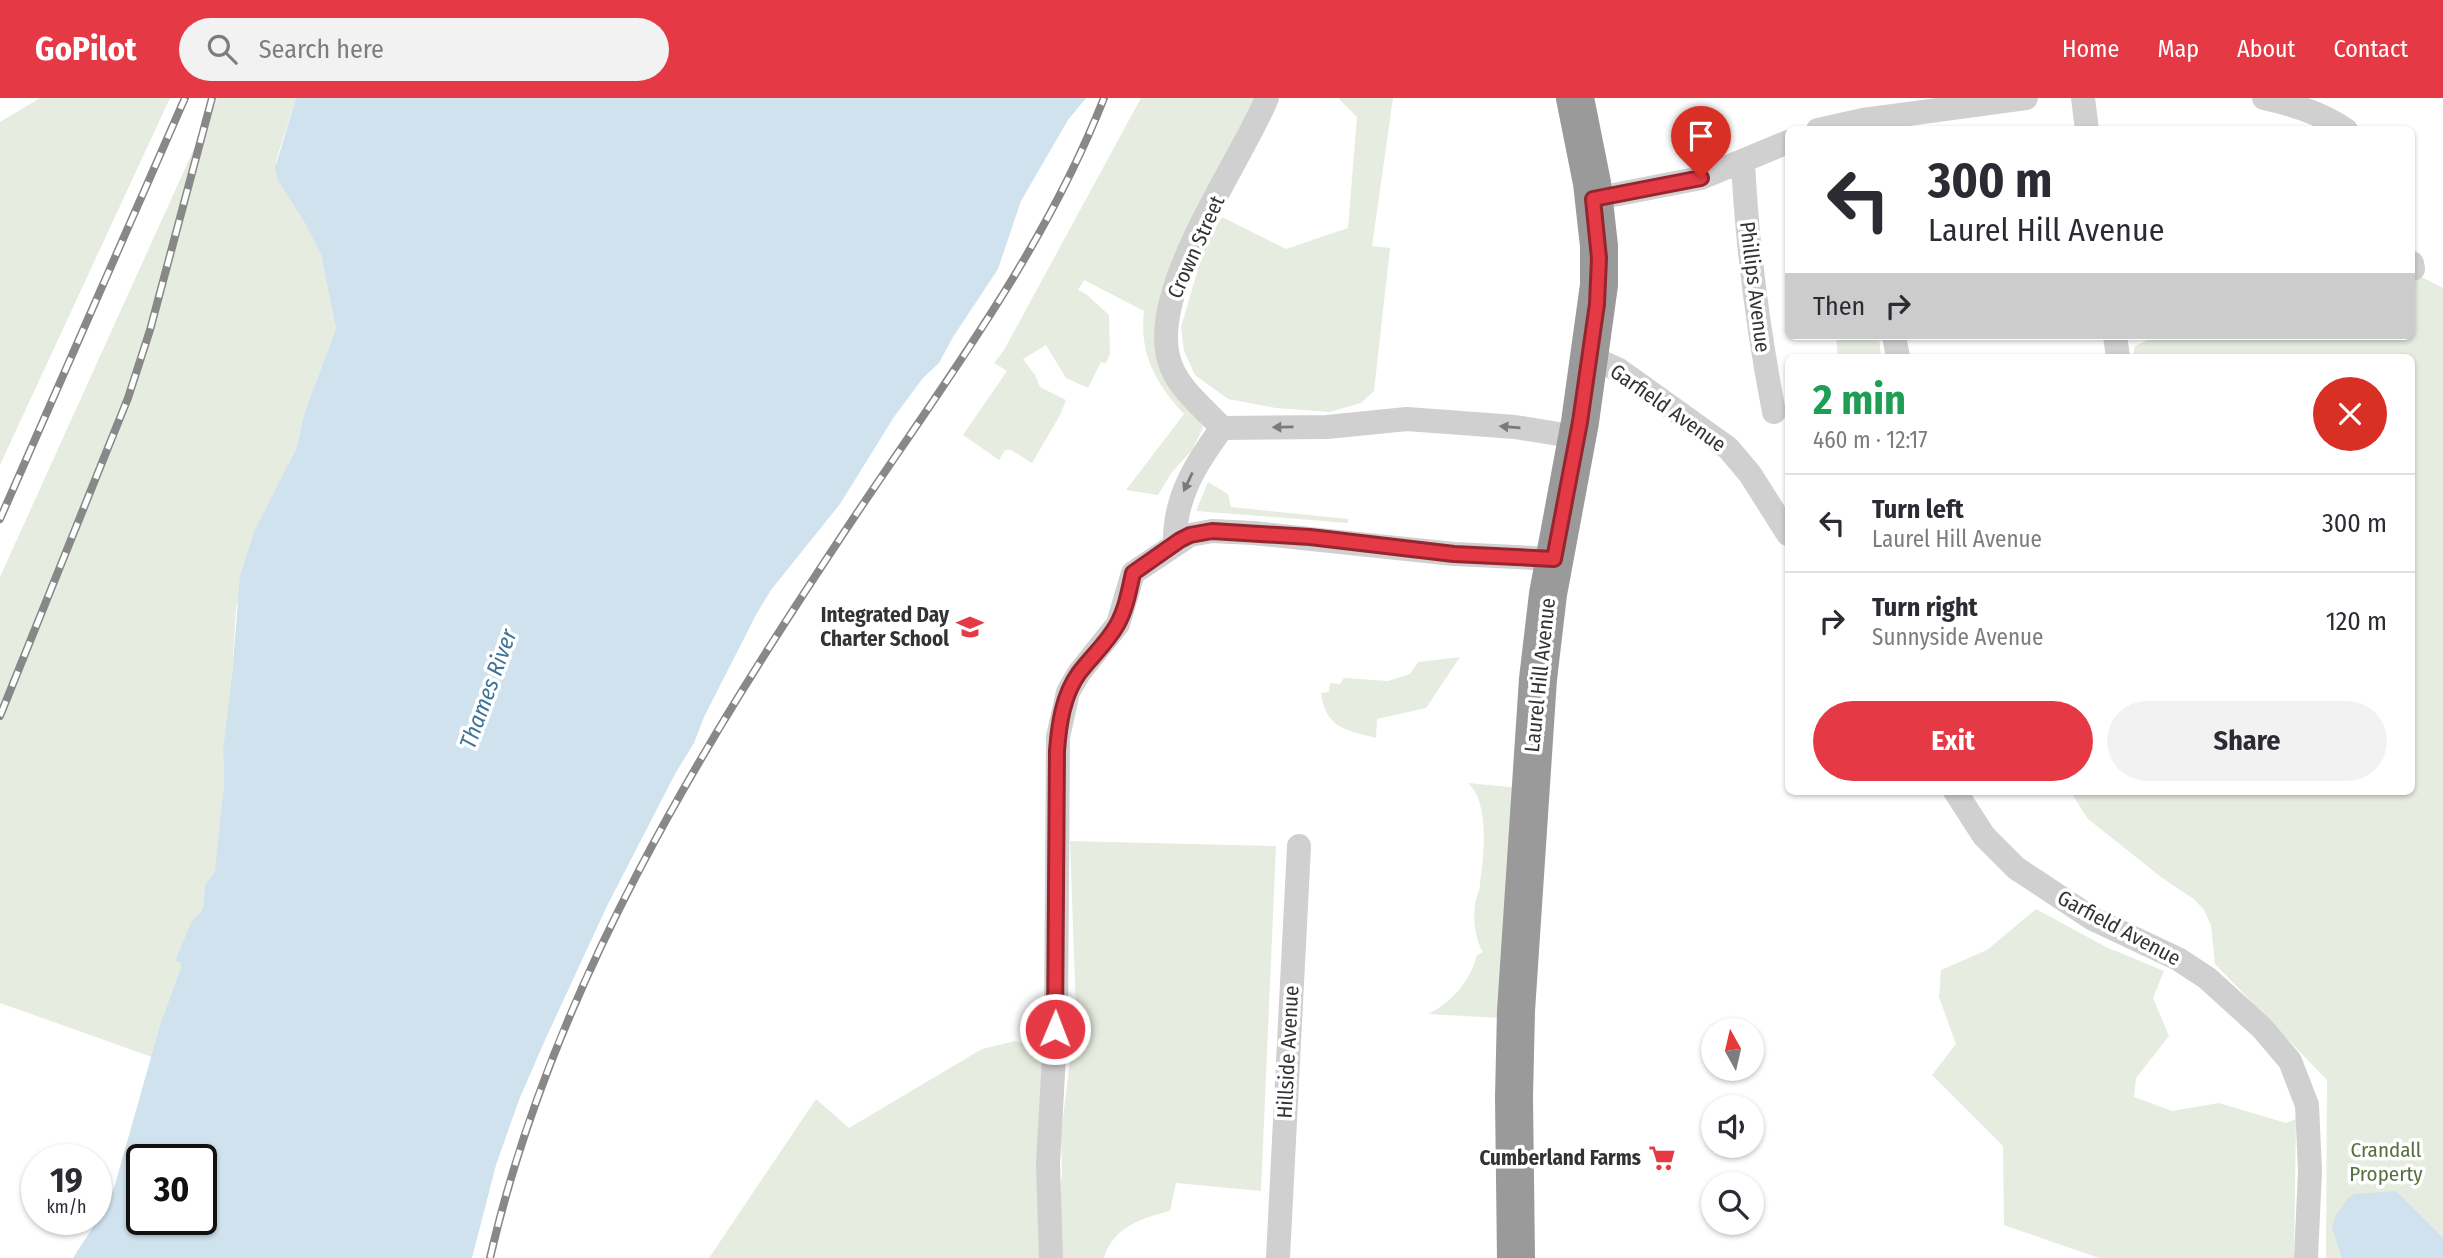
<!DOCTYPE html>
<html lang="en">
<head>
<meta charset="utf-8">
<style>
  :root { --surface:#fff; --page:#f2f2f3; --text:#2b2b33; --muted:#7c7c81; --line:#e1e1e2; --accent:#e63946 }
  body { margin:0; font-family:"Fira Sans Condensed",sans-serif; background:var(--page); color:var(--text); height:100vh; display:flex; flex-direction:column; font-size:26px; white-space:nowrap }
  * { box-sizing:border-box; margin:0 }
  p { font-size:23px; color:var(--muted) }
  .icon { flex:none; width:38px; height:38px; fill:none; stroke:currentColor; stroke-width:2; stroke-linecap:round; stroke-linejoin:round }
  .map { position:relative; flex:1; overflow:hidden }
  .side { position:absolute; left:1785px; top:256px; width:630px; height:441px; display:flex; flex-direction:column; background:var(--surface); border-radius:10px; box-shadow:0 2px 5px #0004 }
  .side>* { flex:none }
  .guide { position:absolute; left:1785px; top:28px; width:630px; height:214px; border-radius:10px; box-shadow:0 2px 5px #0004; background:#fff; color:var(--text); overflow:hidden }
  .needle { width:46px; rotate:352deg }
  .tools { position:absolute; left:1701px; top:920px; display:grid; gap:14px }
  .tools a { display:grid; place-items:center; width:63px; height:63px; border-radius:50%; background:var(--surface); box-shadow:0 2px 5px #0004; font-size:35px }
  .speed { position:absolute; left:21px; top:1046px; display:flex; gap:14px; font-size:35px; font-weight:700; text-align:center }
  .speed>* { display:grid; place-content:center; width:91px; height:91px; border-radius:50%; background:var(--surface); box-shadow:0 2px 5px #0004; line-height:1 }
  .speed small { font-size:18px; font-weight:400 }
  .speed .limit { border:4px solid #111; border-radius:10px; background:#fff; color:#111 }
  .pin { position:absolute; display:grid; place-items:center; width:60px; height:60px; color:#fff; margin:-72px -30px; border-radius:50% 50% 50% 0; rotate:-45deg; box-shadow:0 0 7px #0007 }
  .pin .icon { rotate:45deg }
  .me { position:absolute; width:77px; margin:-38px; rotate:1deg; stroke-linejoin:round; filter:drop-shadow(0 0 5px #0008) }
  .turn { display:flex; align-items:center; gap:24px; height:147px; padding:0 28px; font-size:32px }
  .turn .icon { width:91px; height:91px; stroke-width:2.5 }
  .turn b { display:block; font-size:49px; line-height:60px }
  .then { display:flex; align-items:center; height:66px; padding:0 28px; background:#0003; gap:14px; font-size:26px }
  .round { display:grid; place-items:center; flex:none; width:74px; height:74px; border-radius:37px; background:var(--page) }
  .head { display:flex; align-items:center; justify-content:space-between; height:119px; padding:0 28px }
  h1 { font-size:42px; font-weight:700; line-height:52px; color:#1e9e55 }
  .cta { display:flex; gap:14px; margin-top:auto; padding:14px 28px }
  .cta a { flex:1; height:80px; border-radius:42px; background:var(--accent); color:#fff; font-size:28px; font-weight:700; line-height:80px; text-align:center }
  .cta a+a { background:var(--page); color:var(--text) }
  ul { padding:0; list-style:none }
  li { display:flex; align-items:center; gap:21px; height:98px; padding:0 28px; border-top:2px solid var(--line) }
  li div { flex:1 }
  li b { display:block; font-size:26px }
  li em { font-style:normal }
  header { display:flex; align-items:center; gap:42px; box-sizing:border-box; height:98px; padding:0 35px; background:var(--accent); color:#fff }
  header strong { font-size:33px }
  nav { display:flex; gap:38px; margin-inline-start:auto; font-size:24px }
  .search { width:490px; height:63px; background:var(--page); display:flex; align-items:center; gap:18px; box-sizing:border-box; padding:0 24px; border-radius:38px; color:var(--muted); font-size:26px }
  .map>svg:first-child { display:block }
</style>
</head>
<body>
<header>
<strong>GoPilot</strong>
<div class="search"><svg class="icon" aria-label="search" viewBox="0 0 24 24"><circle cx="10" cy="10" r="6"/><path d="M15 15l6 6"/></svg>Search here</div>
<nav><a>Home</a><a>Map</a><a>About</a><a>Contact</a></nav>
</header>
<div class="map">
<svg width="2443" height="1160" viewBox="0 0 2443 1160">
  <rect width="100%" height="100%" fill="#fff"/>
  <!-- green -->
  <path fill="#e6ecdf" d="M 40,0 L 170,0 L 0,367 L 0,24 Z
    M 217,0 L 296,0 L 276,63 L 321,157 L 336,231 L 305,313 L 296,351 L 279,386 L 236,510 L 232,577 L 223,650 L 224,685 L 219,745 L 215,773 L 205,787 L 203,811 L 191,824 L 176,860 L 176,863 L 181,865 L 181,869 L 161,924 L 152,959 L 0,905 L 0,479 Z
    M 1141,0 L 1259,0 L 1162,207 L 1203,330 L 1192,352 L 1172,374 L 1158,397 L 1126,392 L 1184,316 C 1156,286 1139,256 1144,213 L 1084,182 L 1078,192 L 1086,196 L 1109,217 L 1110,256 L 1106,265 L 1101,264 L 1088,290 L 1066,280 L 1046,247 L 1023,261 L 1035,277 L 1040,289 L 1066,302 L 1060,317 L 1032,365 L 1011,352 L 1005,352 L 999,362 L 963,337 L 1007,273 L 994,265 L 1004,252 Z
    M 1340,0 L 1393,0 L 1372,148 L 1390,150 L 1374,293 L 1361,305 L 1330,314 L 1276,310 L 1228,301 L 1195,277 L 1184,253 L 1181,229 L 1205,147 L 1222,119 L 1286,151 L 1348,130 L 1357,19 L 1339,1 Z
    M 2412,174 L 2443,190 L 2443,1160 L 2326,1160 L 2327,982 L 2215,866 L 2211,827 L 2204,812 L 2195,802 L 2161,779 L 2088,721 L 2070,693 L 2412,693 L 2412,259 L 2133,259 L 2135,248 L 2148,242 L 2175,238 L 2412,238 Z
    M 1836,238 L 1879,238 L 1881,259 L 1838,259 Z
    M 1208,384 L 1228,396 L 1231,409 L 1348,421 L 1348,425 L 1196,413 Z
    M 1460,559 L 1426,610 L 1377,621 L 1376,640 C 1346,632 1326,631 1321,595 L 1329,594 L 1330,585 L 1340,586 L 1344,580 L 1388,583 L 1410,576 L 1418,564 Z
    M 1468,685 L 1519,690 L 1500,920 L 1428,916 C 1452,904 1470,884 1477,857 L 1483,854 C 1475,841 1473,822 1475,807 C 1476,799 1480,793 1480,785 C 1484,758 1490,705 1468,685 Z
    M 1070,743 L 1276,748 L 1261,1093 L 1176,1085 L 1170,1113 C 1142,1120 1113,1129 1104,1160 L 1060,1160 L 1056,1130 L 1062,1075 L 1061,1036 L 1076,914 Z
    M 2036,811 L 2106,849 L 2164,873 L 2153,900 L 2169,938 L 2136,980 L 2134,999 L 2172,1013 L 2219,1005 L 2286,1025 L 2296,1021 L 2294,1160 L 2099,1160 L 2004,1127 L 2003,1048 L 1932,977 L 1956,946 L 1939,899 L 1941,872 L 1987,852 Z
    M 1015,943 L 1046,952 L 1040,1160 L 709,1160 L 816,1001 L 849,1030 L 982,951 Z"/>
  <!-- water -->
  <path fill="#cfe2ee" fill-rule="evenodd" d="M 296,0 L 1086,0 L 1068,22 L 1021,103 L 998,171 L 953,239 L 939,265 L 923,280 L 894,319 L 840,406 L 771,492 L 757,515 L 704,619 L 694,645 L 675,676 L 607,808 L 545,942 L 519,1002 L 496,1067 L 472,1160 L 73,1160 L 106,1109 L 114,1090 L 161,924 L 181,869 L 181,865 L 176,863 L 176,860 L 191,824 L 203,811 L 205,787 L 215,773 L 224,685 L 223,650 L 232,577 L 240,478 L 254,434 L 296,351 L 305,313 L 336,231 L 321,157 L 305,125 L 278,82 L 275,70 ZM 142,1062 L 201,1062 L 201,1122 L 142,1122 Z
    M 2396,1093 L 2443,1140 L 2443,1160 L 2342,1160 L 2332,1130 L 2336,1117 L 2348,1100 L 2354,1096 Z"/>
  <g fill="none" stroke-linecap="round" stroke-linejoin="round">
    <!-- street -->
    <path stroke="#d0d0d0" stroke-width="24" d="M 1267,0 C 1240,66 1143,198 1171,268 C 1180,292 1205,311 1222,330 L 1327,329 L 1407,321 L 1515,329 L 1577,339
      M 2083,0 L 2087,32
      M 2264,0 C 2292,6 2323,16 2346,32
      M 1818,32 L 1863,22 L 2026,0
      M 1743,63 C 1747,148 1758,231 1774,314
      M 1593,101 L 1701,80 L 1788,44
      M 2412,165 L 2413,171
      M 1894,238 L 1898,259
      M 2115,238 L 2118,259
      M 1589,262 L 1606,266 L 1619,272 L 1728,350 L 1750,376 L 1788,436
      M 1175,445 C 1174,400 1196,365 1222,330
      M 1955,693 L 1984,738 L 2016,770 L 2093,821 L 2178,861 L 2207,880 L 2262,930 L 2290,963 L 2307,1007 L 2310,1073 L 2306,1160
      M 1051,1160 L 1048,1066 L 1056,921 L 1058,639 L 1068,594 L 1079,575 L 1118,526 L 1133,475 L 1190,437 L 1212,433 L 1253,435 L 1454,456 L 1554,461
      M 1278,1160 L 1299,748"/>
    <!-- highway -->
    <path stroke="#9a9a9a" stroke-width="38" d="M 1516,1160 L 1514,999 L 1516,913 L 1538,581 L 1548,496 L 1580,324 L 1599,187 L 1599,148 L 1592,85 L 1575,0"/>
    <!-- rail casing -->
    <g stroke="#888" stroke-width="8">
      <path id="rail" d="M 0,421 L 185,0
        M 0,618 L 128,300 L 150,232 L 212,0
        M 490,1160 C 552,890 701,649 853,421 C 944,285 1044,153 1104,0"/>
    </g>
    <!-- rail -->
    <use href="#rail" stroke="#fff" stroke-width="5" stroke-dasharray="16" stroke-linecap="butt"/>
  </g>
  <!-- one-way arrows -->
  <defs><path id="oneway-solid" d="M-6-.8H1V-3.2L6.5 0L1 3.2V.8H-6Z" transform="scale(1.75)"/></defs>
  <g fill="#7a7a7a">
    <use href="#oneway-solid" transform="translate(1283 329) rotate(179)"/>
    <use href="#oneway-solid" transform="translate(1510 329) rotate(-175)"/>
    <use href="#oneway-solid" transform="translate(1188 384) rotate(115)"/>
  </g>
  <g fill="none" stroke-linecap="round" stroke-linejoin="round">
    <!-- route casing -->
    <g stroke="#96252e" stroke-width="18">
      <path id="route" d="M 1055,931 L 1057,653 C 1059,626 1063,597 1079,575 C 1091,559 1107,545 1117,527 C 1126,511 1129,493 1133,475 L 1180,442 L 1190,437 L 1212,433 L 1310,439 L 1454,456 L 1554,461 L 1580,324 L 1597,206 L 1599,160 L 1593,101 L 1701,80"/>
    </g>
    <!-- route -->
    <use href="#route" stroke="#e63946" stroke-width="12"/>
  </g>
  <!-- icons -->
  <defs>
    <g id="school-bare" transform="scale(2.1)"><path d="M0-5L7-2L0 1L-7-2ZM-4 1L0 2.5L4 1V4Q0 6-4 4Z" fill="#e63946" stroke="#fff" stroke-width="2.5" paint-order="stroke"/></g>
    <g id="supermarket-bare" transform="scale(2.1)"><path d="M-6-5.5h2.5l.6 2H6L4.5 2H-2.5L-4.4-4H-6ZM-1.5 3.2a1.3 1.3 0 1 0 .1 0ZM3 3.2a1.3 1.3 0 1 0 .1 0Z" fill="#e63946" stroke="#fff" stroke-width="2.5" paint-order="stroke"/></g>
  </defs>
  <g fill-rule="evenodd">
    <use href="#school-bare" x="970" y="529"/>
    <use href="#supermarket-bare" x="1662" y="1060"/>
  </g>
  <g text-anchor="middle" stroke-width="7" stroke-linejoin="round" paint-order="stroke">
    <!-- street labels -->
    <g font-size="21" fill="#333" stroke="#fff">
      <text transform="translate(1196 149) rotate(-66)" y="7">Crown Street</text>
      <text transform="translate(1755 189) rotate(83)" y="7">Phillips Avenue</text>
      <text transform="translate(1668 310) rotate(35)" y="7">Garfield Avenue</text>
      <text transform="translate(1540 577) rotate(-84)" y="7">Laurel Hill Avenue</text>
      <text transform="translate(2119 830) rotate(28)" y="7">Garfield Avenue</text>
      <text transform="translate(1288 954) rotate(-87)" y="7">Hillside Avenue</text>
    </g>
    <!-- poi labels -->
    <g font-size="21" font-weight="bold" fill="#333" stroke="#fff" text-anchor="end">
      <text x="949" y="524">Integrated Day<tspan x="949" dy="24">Charter School</tspan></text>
      <text x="1641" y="1067">Cumberland Farms</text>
    </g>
    <!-- park labels -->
    <g font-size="21" fill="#56703f" stroke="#fff">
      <text x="2386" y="1059">Crandall<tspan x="2386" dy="24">Property</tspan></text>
    </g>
    <!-- water labels -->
    <g font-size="23" font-style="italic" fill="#3f7597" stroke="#fff">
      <text transform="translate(488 591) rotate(-70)" y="8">Thames River</text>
    </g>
  </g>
</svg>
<div class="tools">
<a><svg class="needle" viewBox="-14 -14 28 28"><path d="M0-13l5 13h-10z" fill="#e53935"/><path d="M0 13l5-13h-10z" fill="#7c7c81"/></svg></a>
<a><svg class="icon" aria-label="sound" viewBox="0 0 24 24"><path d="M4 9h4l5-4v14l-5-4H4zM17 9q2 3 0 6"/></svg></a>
<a><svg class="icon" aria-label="search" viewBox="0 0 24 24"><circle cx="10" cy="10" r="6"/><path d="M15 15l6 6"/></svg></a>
</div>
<div class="speed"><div>19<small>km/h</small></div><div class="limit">30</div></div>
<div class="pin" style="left:1701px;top:80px;background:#d93025"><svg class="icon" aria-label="arrive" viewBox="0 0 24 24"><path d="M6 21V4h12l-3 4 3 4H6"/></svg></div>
<svg class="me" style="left:1055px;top:931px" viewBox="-20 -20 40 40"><circle r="17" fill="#e63946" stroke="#fff" stroke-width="3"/><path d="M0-11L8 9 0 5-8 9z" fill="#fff"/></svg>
<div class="guide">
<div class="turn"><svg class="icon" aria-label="left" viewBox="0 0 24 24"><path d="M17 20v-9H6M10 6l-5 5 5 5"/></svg><div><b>300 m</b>Laurel Hill Avenue</div></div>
<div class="then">Then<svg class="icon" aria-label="right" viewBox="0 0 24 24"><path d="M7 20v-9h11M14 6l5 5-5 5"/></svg></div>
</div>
<section class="side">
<div class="head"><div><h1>2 min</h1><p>460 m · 12:17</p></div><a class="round" style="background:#d93025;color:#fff"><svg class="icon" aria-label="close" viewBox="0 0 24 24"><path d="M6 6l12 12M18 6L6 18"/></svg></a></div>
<ul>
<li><svg class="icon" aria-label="left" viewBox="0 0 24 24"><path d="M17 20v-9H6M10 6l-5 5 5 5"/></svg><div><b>Turn left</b><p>Laurel Hill Avenue</p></div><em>300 m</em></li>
<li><svg class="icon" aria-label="right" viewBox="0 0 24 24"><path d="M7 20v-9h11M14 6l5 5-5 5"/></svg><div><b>Turn right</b><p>Sunnyside Avenue</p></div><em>120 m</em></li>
</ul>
<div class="cta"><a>Exit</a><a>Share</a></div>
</section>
</div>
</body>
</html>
